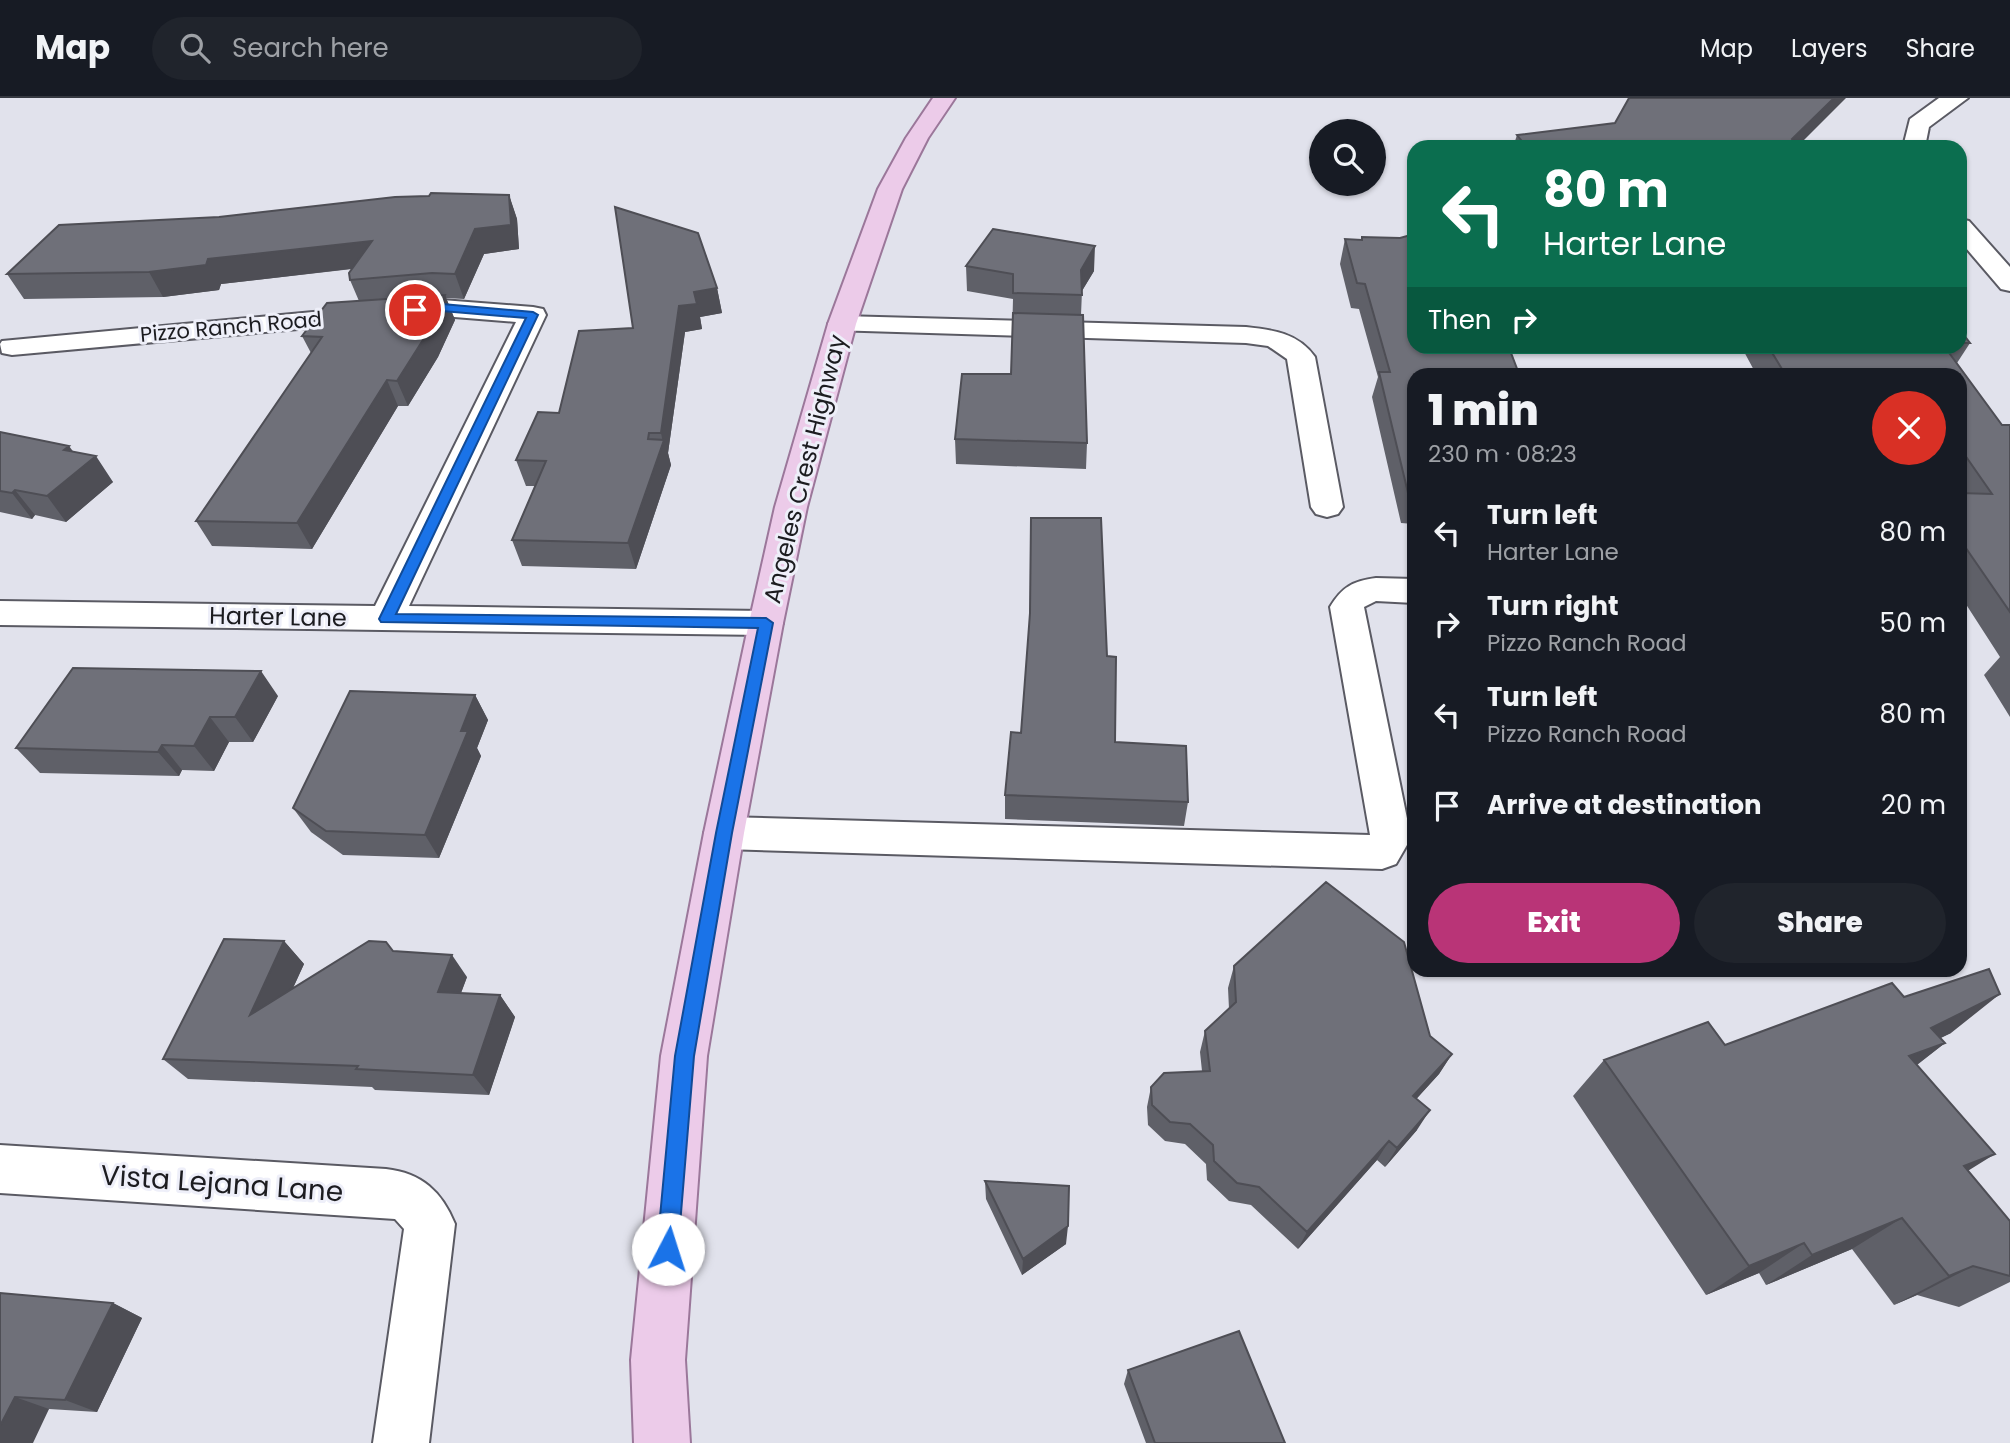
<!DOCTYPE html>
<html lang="en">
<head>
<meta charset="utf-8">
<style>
  :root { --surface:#171b24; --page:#20242c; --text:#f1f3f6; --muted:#9ea1a6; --line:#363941; --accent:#b93477 }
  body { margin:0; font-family:Poppins,sans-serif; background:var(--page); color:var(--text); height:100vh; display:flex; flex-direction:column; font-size:26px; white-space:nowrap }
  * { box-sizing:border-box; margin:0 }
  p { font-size:23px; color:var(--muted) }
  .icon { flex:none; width:38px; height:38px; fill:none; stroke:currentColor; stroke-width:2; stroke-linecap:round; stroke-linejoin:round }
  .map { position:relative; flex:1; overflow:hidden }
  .panel { position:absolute; left:1407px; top:270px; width:560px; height:609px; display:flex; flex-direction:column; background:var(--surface); border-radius:21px; box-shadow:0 2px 5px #0004 }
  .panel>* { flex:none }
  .banner { position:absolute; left:1407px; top:42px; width:560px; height:214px; border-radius:21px; box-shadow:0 2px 5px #0004; background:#0b6e4f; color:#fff; overflow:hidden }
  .controls { position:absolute; left:1309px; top:21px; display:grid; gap:14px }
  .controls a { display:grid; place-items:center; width:77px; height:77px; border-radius:50%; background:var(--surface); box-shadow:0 2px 5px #0004; font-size:35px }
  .pin { position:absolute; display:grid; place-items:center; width:60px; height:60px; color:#fff; margin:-30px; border:4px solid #fff; border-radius:50%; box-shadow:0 2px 7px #0007 }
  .me { position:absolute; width:77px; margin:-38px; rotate:5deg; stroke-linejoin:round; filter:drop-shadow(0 0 5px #0008) }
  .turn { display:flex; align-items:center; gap:24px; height:147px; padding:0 21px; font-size:32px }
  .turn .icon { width:91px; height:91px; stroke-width:2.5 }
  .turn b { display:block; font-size:49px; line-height:60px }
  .then { display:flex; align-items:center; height:66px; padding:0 21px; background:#0003; gap:14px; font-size:26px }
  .round { display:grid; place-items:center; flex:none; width:74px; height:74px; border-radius:37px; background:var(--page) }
  .head { display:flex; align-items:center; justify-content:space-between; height:119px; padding:0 21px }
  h1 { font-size:42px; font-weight:800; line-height:52px }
  .action { display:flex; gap:14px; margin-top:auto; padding:14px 21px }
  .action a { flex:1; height:80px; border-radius:42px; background:var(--accent); color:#fff; font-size:28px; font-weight:800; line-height:80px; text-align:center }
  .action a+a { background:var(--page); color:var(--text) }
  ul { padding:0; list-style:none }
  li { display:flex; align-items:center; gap:21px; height:91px; padding:0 21px }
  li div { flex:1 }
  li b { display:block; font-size:26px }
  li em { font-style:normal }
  header { display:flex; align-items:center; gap:42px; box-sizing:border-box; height:98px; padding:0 35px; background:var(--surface); border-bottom:2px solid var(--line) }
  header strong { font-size:33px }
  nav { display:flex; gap:38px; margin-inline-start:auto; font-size:24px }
  .search { width:490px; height:63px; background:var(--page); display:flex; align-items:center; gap:18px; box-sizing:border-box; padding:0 24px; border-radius:38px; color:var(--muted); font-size:26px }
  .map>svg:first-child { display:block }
</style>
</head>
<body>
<header>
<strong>Map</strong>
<div class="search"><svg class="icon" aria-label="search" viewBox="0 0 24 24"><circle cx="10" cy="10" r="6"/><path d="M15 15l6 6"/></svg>Search here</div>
<nav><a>Map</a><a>Layers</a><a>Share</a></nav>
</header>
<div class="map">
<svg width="2010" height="1345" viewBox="0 0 2010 1345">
  <rect width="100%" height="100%" fill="#e1e2ec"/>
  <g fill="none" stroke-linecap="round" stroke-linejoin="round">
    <!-- minor casing -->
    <g stroke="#5a5a63" stroke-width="4">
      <path id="minor" d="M 1939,0 L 1968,0 L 1929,29 L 1925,49 L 1903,49 L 1910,21 Z
        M 1960,121 L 1969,123 L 2010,169 L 2010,193 L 2001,191 L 1960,143 Z
        M 442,202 L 533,209 L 543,211 L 546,217 L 409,508 L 766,513 L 778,516 L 783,525 L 778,534 L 766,537 L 0,527 L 0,503 L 375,508 L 516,224 L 442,218 L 12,257 L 2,255 L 0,246 L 2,243 Z
        M 842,218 L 1246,229 C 1273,232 1298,235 1315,259 L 1343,409 L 1338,416 L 1327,419 L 1316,416 L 1311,409 L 1287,261 L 1268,248 L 1246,245 L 832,232 L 828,226 L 832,220 Z
        M 1376,480 L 1414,481 L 1414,505 L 1376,503 L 1364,509 L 1411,740 L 1396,766 L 1382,771 L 724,751 L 710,746 L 704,735 L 710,724 L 724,719 L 1370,737 L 1330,509 C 1342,489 1353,483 1376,480 Z
        M 0,1047 L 386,1071 C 422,1075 442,1094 455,1126 L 429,1345 L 373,1345 L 404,1131 L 395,1121 L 0,1095 Z"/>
    </g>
    <!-- major casing -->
    <g stroke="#9b779a" stroke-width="4">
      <path id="major" d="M 933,0 L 955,0 L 928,40 L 902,91 L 856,226 L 807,409 L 783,525 L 744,735 L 707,958 L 685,1262 L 690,1345 L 634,1345 L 631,1262 L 661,958 L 704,735 L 749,525 L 775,409 L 828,226 L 878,91 L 906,40 Z"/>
    </g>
    <!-- minor -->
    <use href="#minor" fill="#fff" fill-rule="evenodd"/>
    <!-- major -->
    <use href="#major" fill="#eccbe9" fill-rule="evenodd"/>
  </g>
  <!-- wall -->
  <path fill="#5f6068" d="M 1615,25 L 1798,48 L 1799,49 L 1513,49 L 1517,37 Z
    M 509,97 L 517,121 L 519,151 L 484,156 L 464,201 L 446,200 L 455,222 L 438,259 L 408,308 L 398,308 L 312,451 L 212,448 L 196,423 L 311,255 L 302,238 L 359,203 L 350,182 L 352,171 L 221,186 L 219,192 L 163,199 L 24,201 L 7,176 L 219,119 Z
    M 1362,139 L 1414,276 L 1414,426 L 1401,425 L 1372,299 L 1378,279 L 1359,211 L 1351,210 L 1340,166 L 1345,141 L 1361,142 Z
    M 966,168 L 1094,173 L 1082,193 L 1081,217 L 1087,345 L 1086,371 L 956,366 L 955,341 L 1011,276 L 1013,201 L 967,193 Z
    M 717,190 L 722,215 L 700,219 L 702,231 L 685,234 L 668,355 L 671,367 L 636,471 L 522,468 L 512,442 L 535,388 L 526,388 L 516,362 L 633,230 Z
    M 1960,232 L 1970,245 L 1957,265 L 2002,327 L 2010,327 L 2010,619 L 1984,577 L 2000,559 L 1960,497 L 1960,276 L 1756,276 L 1741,248 L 1960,248 Z
    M 0,334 L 73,354 L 113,384 L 66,424 L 35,417 L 32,421 L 0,414 Z
    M 1107,558 L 1115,644 L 1188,704 L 1184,728 L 1005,721 L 1005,697 L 1021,635 Z
    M 475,597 L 488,622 L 477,650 L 481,658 L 439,760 L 343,757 L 311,734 L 293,710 Z
    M 278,598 L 253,644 L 229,644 L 214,673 L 182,672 L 179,678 L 40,675 L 16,650 Z
    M 284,843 L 304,866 L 293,890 L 467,879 L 461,895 L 500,897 L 515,919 L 489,997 L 375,992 L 372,989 L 188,981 L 163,961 Z
    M 1234,868 L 1430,938 L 1452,956 L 1439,976 L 1416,1001 L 1417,1032 L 1385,1069 L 1377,1062 L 1298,1151 L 1251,1107 L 1229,1103 L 1207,1082 L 1206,1066 L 1185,1046 L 1165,1043 L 1148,1027 L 1147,1009 L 1151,989 L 1202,973 L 1200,954 L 1205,933 L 1229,911 L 1228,890 Z
    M 1904,899 L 1951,935 L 1940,940 L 1945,945 L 1917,967 L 1968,1073 L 2010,1123 L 2010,1184 L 1959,1209 L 1917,1197 L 1894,1207 L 1852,1151 L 1766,1187 L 1759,1175 L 1706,1197 L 1573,998 L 1604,962 L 1725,947 Z
    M 985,1083 L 1066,1146 L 1022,1177 L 986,1101 Z
    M 0,1195 L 113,1205 L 142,1220 L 97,1314 L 49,1311 L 0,1345 Z
    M 1128,1272 L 1285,1345 L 1146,1345 L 1124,1286 Z"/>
  <!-- shaded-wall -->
  <path fill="#4e4e55" d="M 1834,0 L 1846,0 L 1797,49 L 1792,41 Z
    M 509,97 L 517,121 L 519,151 L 484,156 L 464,201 L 455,176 L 475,131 Z
    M 372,143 L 383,167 L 221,186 L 219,192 L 163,199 L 149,174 L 208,161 Z
    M 1095,148 L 1094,173 L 1080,196 L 1081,172 Z
    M 717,190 L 722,215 L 700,219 L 702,231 L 685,234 L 668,355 L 671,367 L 636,471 L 628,445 L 663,345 L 661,335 L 679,208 L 694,194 Z
    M 445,197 L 455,222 L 438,259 L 408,308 L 397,283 Z
    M 387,282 L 398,308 L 312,451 L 297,425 Z
    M 69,348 L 84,368 L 96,358 L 113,384 L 66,424 L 47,398 L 64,352 Z
    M 15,392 L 35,417 L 32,421 L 12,395 Z
    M 261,573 L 278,598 L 253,644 L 235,619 Z
    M 475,597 L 488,622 L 477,650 L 481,658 L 439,760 L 425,737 L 461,633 Z
    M 210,619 L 229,644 L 214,673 L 194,648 Z
    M 162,647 L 182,672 L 179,678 L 158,654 Z
    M 284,843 L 304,866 L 271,938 L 250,917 Z
    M 452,857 L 467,879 L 453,916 L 438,894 Z
    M 2000,896 L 1951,935 L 1884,968 L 1931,930 Z
    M 500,897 L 515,919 L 489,997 L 473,977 Z
    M 1945,945 L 1897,982 L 1909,958 Z
    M 1452,956 L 1439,976 L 1401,1018 L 1413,998 Z
    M 1430,1012 L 1417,1032 L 1385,1069 L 1397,1050 Z
    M 1389,1043 L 1377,1062 L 1298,1151 L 1307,1134 Z
    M 1995,1056 L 1942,1089 L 1964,1068 Z
    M 1902,1120 L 1852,1151 L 1766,1187 L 1812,1157 Z
    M 1068,1128 L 1066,1146 L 1022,1177 L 1023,1161 Z
    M 1804,1145 L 1759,1175 L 1706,1197 L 1749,1168 Z
    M 1973,1168 L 1917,1197 L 1894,1207 L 1949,1178 Z
    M 113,1205 L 142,1220 L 97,1314 L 65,1302 Z
    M 15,1299 L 49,1311 L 33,1345 L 0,1345 L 0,1328 Z"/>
  <!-- building -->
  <path fill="#6f7079" stroke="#4e4e55" stroke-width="2" d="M 1629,0 L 1834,0 L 1792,41 L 1799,49 L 1517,49 L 1515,47 L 1525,47 L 1517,37 L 1615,25 Z
    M 431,95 L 509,97 L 511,127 L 475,131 L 455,176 L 432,175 L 350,182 L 349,175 L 372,143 L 208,161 L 206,167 L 149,174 L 7,176 L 59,127 L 219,119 L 395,99 L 429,98 Z
    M 615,109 L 698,135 L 717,190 L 694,194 L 697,206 L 679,208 L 661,335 L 649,335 L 648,341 L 664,342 L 628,445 L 512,442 L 546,363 L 516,362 L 538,314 L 559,315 L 579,233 L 633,230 Z
    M 993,131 L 1095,148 L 1081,172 L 1082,197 L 1013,195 L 1013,176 L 966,168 Z
    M 1414,136 L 1414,248 L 1471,248 L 1472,251 L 1511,255 L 1519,276 L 1414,276 L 1414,399 L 1409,399 L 1379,274 L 1390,274 L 1365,186 L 1357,185 L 1345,141 L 1362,142 L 1362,139 L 1400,140 Z
    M 445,197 L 428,234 L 397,283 L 387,282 L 297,425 L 196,423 L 322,239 L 302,238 L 327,205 Z
    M 1013,215 L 1083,217 L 1087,345 L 955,341 L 962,276 L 1011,276 Z
    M 1960,232 L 1970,245 L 1960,245 Z
    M 1768,248 L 1944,248 L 2002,327 L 2010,327 L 2010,514 L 1961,443 L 1960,443 L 1960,395 L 1992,396 L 1960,350 L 1960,276 L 1785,276 Z
    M 0,334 L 69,348 L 64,352 L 96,358 L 47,398 L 15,392 L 12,395 L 0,393 Z
    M 1031,420 L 1101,420 L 1107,558 L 1116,559 L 1115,644 L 1186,648 L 1188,704 L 1005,697 L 1011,634 L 1021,635 L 1030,515 Z
    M 73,570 L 261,573 L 235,619 L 210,619 L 194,648 L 162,647 L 158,654 L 16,650 Z
    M 350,593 L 475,597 L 461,633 L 468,633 L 425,737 L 326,733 L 293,710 Z
    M 1326,784 L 1404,844 L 1430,938 L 1452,956 L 1413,998 L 1430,1012 L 1397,1050 L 1389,1043 L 1307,1134 L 1259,1089 L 1237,1085 L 1214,1063 L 1213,1047 L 1190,1026 L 1170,1024 L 1152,1007 L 1151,989 L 1164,975 L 1210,973 L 1205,933 L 1236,904 L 1234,868 Z
    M 224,841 L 284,843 L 250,917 L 369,843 L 386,844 L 393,853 L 452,857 L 438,894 L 500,897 L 473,977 L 356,971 L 358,968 L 163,961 Z
    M 1989,871 L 2000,896 L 1931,930 L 1945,945 L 1909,958 L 1995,1056 L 1964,1068 L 2010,1123 L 2010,1178 L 1973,1168 L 1949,1178 L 1902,1120 L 1812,1157 L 1804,1145 L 1749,1168 L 1604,962 L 1708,924 L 1725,947 L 1892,885 L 1904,899 Z
    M 985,1083 L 1069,1088 L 1068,1128 L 1023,1161 Z
    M 0,1195 L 113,1205 L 65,1302 L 15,1299 L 0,1328 Z
    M 1239,1233 L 1285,1345 L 1155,1345 L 1128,1272 Z"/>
  <!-- route -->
  <path fill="#1a73e8" stroke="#114b97" stroke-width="2" d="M 442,206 L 533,214 L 538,217 L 396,516 L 766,520 L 773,525 L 732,735 L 694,958 L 678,1151 L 675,1159 L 668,1162 L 660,1159 L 657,1151 L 675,958 L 716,735 L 758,530 L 381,524 L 379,521 L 526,220 L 442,213 L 415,216 L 410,212 L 415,209 Z"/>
  <g text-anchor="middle" stroke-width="6" stroke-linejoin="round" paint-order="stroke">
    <!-- far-street labels -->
    <g font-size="21" fill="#1c1c20" stroke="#eeeff9">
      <text transform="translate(231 229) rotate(-5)" y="7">Pizzo Ranch Road</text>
    </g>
    <!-- street labels -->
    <g font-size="24" fill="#1c1c20" stroke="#eeeff9">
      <text transform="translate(805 371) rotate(-76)" y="8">Angeles Crest Highway</text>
      <text transform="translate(278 519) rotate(1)" y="8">Harter Lane</text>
    </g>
    <!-- near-street labels -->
    <g font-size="28" fill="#1c1c20" stroke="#eeeff9">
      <text transform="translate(222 1085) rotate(4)" y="10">Vista Lejana Lane</text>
    </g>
  </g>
</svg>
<div class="controls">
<a><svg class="icon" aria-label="search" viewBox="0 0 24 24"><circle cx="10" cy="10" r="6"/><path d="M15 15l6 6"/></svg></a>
</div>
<div class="pin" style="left:415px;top:212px;background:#d93025"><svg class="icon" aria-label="arrive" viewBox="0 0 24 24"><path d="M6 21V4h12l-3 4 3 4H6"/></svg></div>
<svg class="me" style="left:668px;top:1151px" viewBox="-20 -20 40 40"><circle r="19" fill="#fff"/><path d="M0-13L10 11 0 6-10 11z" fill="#1a73e8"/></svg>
<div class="banner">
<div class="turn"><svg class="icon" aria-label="left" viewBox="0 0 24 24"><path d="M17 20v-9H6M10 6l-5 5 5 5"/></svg><div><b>80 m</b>Harter Lane</div></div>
<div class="then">Then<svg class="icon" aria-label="right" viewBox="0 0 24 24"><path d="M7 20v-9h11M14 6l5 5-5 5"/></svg></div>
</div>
<section class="panel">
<div class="head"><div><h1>1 min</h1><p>230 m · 08:23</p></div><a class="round" style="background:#d93025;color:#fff"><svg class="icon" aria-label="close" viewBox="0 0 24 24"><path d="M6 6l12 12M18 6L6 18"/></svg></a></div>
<ul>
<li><svg class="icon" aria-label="left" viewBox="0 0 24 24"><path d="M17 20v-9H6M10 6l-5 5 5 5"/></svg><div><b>Turn left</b><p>Harter Lane</p></div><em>80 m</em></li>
<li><svg class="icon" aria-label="right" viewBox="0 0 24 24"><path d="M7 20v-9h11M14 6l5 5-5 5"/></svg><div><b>Turn right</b><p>Pizzo Ranch Road</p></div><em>50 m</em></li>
<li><svg class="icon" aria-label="left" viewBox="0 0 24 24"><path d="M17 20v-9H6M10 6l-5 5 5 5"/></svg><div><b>Turn left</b><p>Pizzo Ranch Road</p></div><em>80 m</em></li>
<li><svg class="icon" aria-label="arrive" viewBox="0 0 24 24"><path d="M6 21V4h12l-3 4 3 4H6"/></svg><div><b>Arrive at destination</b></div><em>20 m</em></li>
</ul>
<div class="action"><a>Exit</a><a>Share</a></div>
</section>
</div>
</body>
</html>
